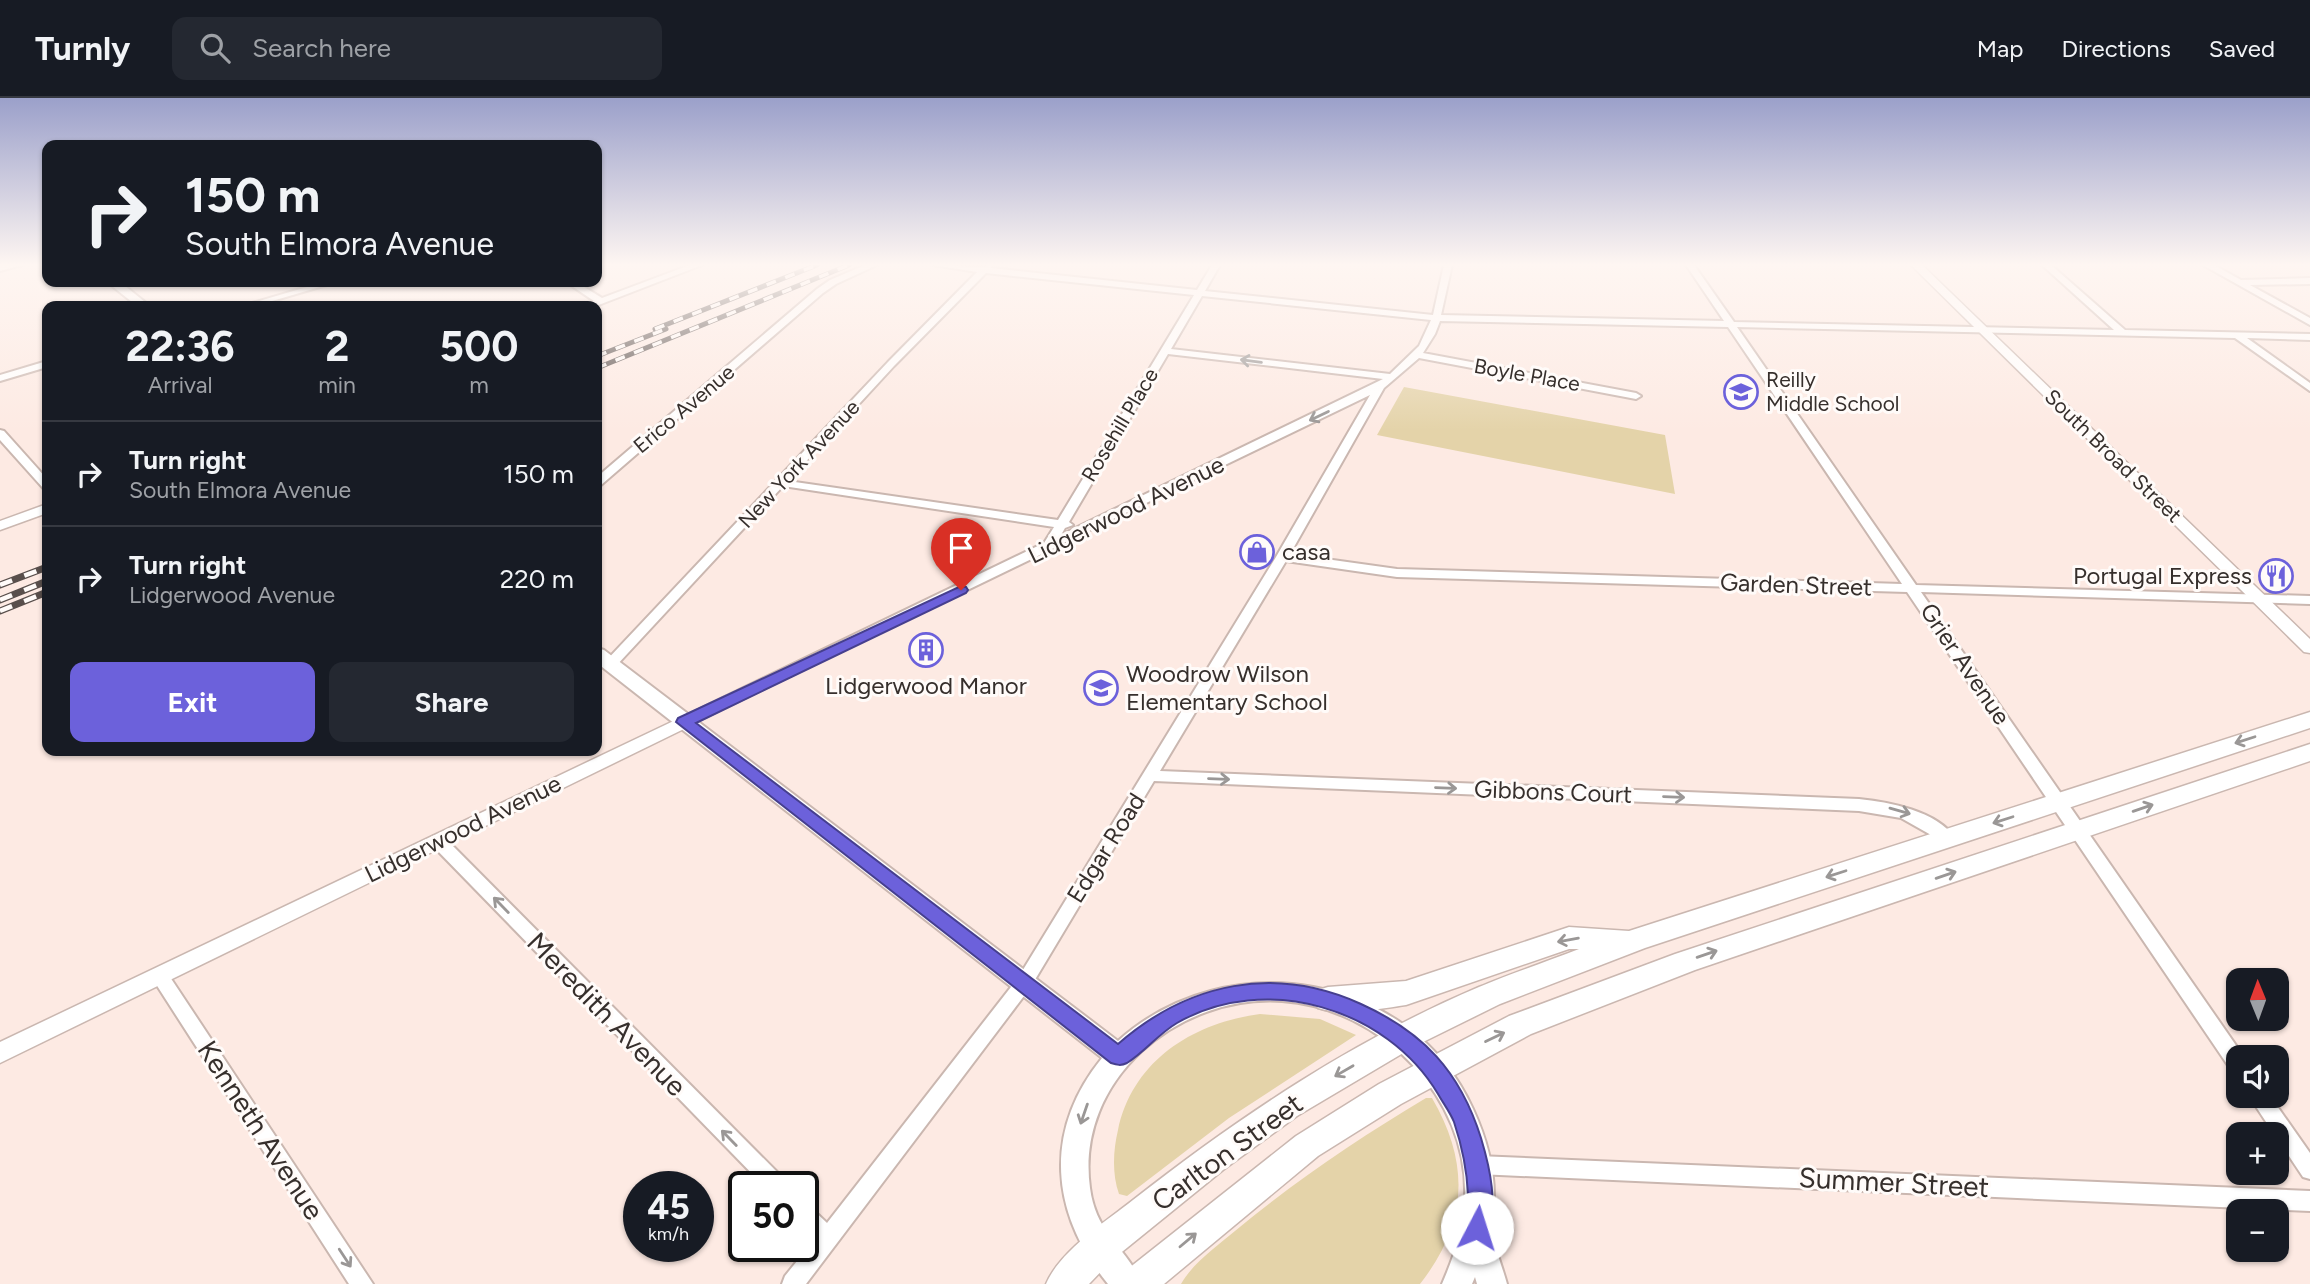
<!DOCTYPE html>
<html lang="en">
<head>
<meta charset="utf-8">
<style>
  :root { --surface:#171b24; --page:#242831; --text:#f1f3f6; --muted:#9ea1a6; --line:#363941; --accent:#6c61db }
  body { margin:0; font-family:Figtree,sans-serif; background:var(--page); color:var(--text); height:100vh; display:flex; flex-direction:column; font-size:26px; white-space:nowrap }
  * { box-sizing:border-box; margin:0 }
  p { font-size:23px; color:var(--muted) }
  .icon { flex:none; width:38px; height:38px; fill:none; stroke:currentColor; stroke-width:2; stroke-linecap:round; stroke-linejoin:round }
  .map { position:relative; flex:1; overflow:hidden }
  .panel { position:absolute; left:42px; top:203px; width:560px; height:455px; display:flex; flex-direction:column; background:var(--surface); border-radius:14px; box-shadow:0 2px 5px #0004 }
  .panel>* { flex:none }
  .hud { position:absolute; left:42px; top:42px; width:560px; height:147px; border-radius:14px; box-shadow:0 2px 5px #0004; background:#171b24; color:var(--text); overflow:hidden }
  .needle { width:46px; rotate:359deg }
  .buttons { position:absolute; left:2226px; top:870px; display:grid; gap:14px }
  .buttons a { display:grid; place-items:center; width:63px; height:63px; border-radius:14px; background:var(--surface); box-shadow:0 2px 5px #0004; font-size:35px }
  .speed { position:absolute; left:623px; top:1073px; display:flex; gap:14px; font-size:35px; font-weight:700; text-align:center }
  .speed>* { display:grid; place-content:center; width:91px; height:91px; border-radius:50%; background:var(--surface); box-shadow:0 2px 5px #0004; line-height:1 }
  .speed small { font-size:18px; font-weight:400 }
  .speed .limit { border:4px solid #111; border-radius:10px; background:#fff; color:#111 }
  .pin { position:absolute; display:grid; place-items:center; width:60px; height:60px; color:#fff; margin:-72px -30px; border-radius:50% 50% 50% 0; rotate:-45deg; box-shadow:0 0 7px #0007 }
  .pin .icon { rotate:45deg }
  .me { position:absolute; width:77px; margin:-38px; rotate:5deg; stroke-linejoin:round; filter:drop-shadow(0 0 5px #0008) }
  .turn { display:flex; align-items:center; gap:24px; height:147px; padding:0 28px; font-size:32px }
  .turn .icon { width:91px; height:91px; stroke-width:2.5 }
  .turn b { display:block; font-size:49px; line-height:60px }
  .eta { display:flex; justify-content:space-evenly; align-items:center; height:119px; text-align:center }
  .eta b { font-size:42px; font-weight:700; line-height:49px }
  .cta { display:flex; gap:14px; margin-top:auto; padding:14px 28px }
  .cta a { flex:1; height:80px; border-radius:14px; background:var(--accent); color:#fff; font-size:28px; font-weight:700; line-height:80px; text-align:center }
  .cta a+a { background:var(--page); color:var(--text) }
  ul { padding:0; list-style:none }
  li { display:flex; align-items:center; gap:21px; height:105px; padding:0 28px; border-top:2px solid var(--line) }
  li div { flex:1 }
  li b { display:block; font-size:26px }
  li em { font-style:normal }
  header { display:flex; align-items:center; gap:42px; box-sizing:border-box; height:98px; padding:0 35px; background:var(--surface); border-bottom:2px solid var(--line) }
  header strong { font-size:33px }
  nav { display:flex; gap:38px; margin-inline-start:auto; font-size:24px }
  .search { width:490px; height:63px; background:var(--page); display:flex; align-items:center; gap:18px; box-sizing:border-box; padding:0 24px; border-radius:14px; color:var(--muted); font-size:26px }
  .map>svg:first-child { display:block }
</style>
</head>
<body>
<header>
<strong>Turnly</strong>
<div class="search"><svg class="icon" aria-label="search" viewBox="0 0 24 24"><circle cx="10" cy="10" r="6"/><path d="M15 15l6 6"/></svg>Search here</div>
<nav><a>Map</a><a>Directions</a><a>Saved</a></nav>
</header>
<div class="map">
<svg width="2310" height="1186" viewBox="0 0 2310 1186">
  <rect width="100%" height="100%" fill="#fdeae3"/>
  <!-- green -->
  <path fill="#e4d3a9" d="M 1404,289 L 1665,337 L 1675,396 L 1377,337 Z
    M 1260,916 L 1320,921 L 1356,937 L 1229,1020 L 1127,1098 L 1119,1096 C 1112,1076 1113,1053 1118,1032 C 1133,962 1193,925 1260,916 Z
    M 1426,1000 L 1432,1000 C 1471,1067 1467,1126 1420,1186 L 1181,1186 C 1192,1166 1217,1148 1235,1133 C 1295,1083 1359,1040 1426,1000 Z"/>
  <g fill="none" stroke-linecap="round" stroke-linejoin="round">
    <!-- minor casing -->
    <g stroke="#cab7b0" stroke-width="4">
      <path id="minor" d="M 690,167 L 702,167 L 596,208 L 584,208 L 594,203 L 566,184 L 576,184 L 602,200 Z
        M 865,167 L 877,167 L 836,186 L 823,195 L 601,387 L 597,388 L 597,379 L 817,191 L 830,182 Z
        M 933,167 L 982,169 L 992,167 L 991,170 L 1197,192 L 1212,167 L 1220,167 L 1205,193 L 1433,217 L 1444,167 L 1452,167 L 1441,217 L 1724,223 L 1686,167 L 1694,167 L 1734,224 L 2114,232 L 2042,167 L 2051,167 L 2125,232 L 2310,236 L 2310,242 L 2247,240 L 2310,285 L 2310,293 L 2235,240 L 1737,229 L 1916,487 L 2310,498 L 2310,506 L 1921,494 L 2244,959 L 2238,959 L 2238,974 L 2231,972 L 1907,494 L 1397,479 L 1286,463 L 1160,673 L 1859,701 C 1889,704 1937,713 1955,740 L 1953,744 L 1947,746 L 1901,720 L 1859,713 L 1154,683 L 1030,890 L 806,1186 L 782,1186 L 785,1178 L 814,1142 L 803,1131 L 803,1106 L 810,1109 L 827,1125 L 1018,880 L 1276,459 L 1370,297 L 1053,450 L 1051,454 L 1046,454 L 689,627 L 679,627 L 677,624 L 679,621 L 1044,445 L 1054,429 L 783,388 L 615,569 L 610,570 L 603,566 L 888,264 L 977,174 ZM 986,175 L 1194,197 L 1058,422 L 788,383 L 894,268 ZM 1202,198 L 1431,222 L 1419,248 L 1390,276 L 1171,251 ZM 1440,223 L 1728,229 L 1902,486 L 1397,471 L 1290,456 L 1384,290 L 1419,260 L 1636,301 L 1641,298 L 1636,295 L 1423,255 L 1435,236 ZM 1168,256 L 1383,281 L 1061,437 L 1065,430 L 1073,427 L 1069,424 Z
        M 2203,167 L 2214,167 L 2241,182 L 2310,180 L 2310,186 L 2250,187 L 2310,220 L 2310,227 Z
        M 324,184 L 337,184 L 255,208 L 242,208 Z
        M 47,263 L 47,269 L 0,283 L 0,277 Z
        M 0,332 L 4,333 L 47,381 L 47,391 L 43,390 L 0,342 Z
        M 438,737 L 444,739 L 784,1081 L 787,1088 L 764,1088 L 432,747 L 430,743 L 432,739 Z
        M 160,871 L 166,873 L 373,1186 L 349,1186 L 154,883 L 151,878 L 154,873 Z
        M 2249,998 L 2270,998 L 2310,1055 L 2310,1081 L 2303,1079 L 2277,1040 L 2277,1036 L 2274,1036 Z
        M 1478,1058 L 2310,1093 L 2310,1113 L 1478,1076 L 1471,1074 L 1468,1067 L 1471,1060 Z"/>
    </g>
    <!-- tertiary casing -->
    <g stroke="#cab7b0" stroke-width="3">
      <path id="tertiary" d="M 1911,167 L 1922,167 L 2310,541 L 2310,555 L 2304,554 Z
        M 47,406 L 47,415 L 0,432 L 0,423 Z
        M 684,618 L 693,624 L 690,628 L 0,965 L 0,944 Z"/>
    </g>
    <!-- secondary casing -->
    <g stroke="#cab7b0" stroke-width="4">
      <path id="secondary" d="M 0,167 L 22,167 L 0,173 Z
        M 107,184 L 120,184 L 150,208 L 137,208 Z
        M 597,550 L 604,552 L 1118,943 C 1227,845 1411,874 1473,1011 C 1486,1039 1494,1067 1494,1098 C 1494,1108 1490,1120 1491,1130 C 1494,1148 1502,1168 1507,1186 L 1477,1186 L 1475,1179 L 1472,1186 L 1442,1186 C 1454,1158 1464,1131 1465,1100 C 1469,999 1381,910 1282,903 C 1178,896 1075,982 1090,1090 C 1096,1137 1127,1149 1142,1186 L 1108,1186 C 1050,1115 1043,1033 1102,960 L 597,565 Z"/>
    </g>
    <!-- trunk casing -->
    <g stroke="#cab7b0" stroke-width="3">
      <path id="trunk" d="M 2310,614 L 2310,630 L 1645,850 L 1500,906 L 1415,948 L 1297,1018 L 1223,1072 L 1112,1162 L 1089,1186 L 1046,1186 C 1060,1153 1105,1124 1133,1102 C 1240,1018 1354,942 1479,889 C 1512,875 1546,864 1579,851 L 1569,851 L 1406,907 C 1379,911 1344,918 1318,910 L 1313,901 L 1318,892 L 1328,889 L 1406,883 L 1569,829 L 1629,833 Z
        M 2310,646 L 2310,663 L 1695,872 L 1531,936 L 1401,1006 L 1318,1058 L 1164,1186 L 1118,1186 L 1124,1174 L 1296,1038 L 1379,986 L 1509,918 L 1675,856 Z"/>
    </g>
    <!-- minor -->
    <use href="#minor" fill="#fff" fill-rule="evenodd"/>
    <!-- tertiary -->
    <use href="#tertiary" fill="#fff" fill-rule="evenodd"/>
    <!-- secondary -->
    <use href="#secondary" fill="#fff" fill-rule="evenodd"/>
    <!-- trunk -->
    <use href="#trunk" fill="#fff" fill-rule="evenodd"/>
    <!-- rail-far1 casing -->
    <g stroke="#594f4c" stroke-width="5">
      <path id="rail-far1" d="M 655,231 L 817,167
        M 597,258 L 666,231
        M 597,270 L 849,167"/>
    </g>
    <!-- rail casing -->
    <g stroke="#594f4c" stroke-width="7">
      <path id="rail" d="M 0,487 L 47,469
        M 0,502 L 47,483
        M 0,513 L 47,494"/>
    </g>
    <!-- rail-far1 -->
    <use href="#rail-far1" stroke="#fffbf9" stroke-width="3.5" stroke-dasharray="10" stroke-linecap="butt"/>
    <!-- rail -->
    <use href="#rail" stroke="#fffbf9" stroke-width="4.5" stroke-dasharray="13" stroke-linecap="butt"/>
  </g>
  <!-- one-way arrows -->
  <defs><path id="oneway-shaft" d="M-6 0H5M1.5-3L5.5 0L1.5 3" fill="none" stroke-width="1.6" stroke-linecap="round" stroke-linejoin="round" transform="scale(1.75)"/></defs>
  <g stroke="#9a9796">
    <use href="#oneway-shaft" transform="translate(1251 263) rotate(-173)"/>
    <use href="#oneway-shaft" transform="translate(1319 318) rotate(154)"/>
    <use href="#oneway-shaft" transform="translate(2245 642) rotate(162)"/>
    <use href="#oneway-shaft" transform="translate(1219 681) rotate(2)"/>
    <use href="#oneway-shaft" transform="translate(1446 690) rotate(2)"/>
    <use href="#oneway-shaft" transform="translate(1674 699) rotate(2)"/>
    <use href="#oneway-shaft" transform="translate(2143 710) rotate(-19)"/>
    <use href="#oneway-shaft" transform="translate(1900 713) rotate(16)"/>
    <use href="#oneway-shaft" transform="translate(2003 722) rotate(162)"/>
    <use href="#oneway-shaft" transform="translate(1836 776) rotate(162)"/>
    <use href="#oneway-shaft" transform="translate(1946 777) rotate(-19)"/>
    <use href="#oneway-shaft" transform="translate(501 807) rotate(-134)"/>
    <use href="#oneway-shaft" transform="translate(1568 842) rotate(170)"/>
    <use href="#oneway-shaft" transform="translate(1707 856) rotate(-19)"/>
    <use href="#oneway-shaft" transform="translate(1495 939) rotate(-26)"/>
    <use href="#oneway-shaft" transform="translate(1344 973) rotate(150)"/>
    <use href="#oneway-shaft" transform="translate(1084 1016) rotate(109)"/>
    <use href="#oneway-shaft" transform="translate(729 1040) rotate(-134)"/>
    <use href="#oneway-shaft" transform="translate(1188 1142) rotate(-40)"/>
    <use href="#oneway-shaft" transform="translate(345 1160) rotate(57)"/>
  </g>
  <!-- sky -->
  <linearGradient id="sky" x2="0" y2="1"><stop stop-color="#9ba0ca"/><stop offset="0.5" stop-color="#fef6f2"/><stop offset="1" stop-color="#fef6f2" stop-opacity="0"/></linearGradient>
  <rect width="2310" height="333" fill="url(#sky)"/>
  <!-- route -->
  <path fill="#6c61db" stroke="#463f8e" stroke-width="2" d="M 961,488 L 966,489 L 968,492 L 966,495 L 696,625 L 1118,946 C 1189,884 1275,867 1361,906 C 1423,934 1460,973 1481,1040 C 1490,1070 1499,1108 1486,1139 L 1477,1142 L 1469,1139 C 1463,1125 1469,1111 1468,1097 C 1467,1071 1462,1048 1454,1024 C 1450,1014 1443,1005 1438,996 C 1387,910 1265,874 1177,925 C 1158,936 1145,954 1127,965 C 1121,968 1117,967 1111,965 L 676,624 L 678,620 Z"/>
  <!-- icons -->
  <defs>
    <g id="school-ring" transform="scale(1.75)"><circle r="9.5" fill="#fffbf9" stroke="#6c61db" stroke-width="1.5"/><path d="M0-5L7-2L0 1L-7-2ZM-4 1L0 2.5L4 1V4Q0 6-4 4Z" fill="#6c61db"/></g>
    <g id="shop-ring" transform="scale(1.75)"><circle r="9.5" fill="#fffbf9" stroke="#6c61db" stroke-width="1.5"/><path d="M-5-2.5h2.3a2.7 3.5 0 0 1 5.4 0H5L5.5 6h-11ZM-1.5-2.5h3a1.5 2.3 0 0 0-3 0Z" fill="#6c61db"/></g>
    <g id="restaurant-ring" transform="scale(1.75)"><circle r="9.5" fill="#fffbf9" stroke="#6c61db" stroke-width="1.5"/><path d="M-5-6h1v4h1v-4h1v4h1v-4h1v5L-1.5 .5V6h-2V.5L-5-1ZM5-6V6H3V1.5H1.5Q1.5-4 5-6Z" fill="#6c61db"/></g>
    <g id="building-ring" transform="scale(1.75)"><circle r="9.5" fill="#fffbf9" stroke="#6c61db" stroke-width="1.5"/><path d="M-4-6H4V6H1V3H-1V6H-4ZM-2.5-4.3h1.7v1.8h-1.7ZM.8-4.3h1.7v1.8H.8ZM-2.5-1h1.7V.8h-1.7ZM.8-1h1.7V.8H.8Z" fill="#6c61db"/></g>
  </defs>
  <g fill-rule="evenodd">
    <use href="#school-ring" x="1741" y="294"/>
    <use href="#shop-ring" x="1257" y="454"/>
    <use href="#restaurant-ring" x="2276" y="478"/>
    <use href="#building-ring" x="926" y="552"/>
    <use href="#school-ring" x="1101" y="590"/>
  </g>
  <g text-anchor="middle" stroke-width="6" stroke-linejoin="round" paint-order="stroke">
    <!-- far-street labels -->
    <g font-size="21" fill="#362f2c" stroke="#fffbf9">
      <text transform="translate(1527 277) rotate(10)" y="7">Boyle Place</text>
      <text transform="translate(684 311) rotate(-40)" y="7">Erico Avenue</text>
      <text transform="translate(1120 327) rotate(-59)" y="7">Rosehill Place</text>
      <text transform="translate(2113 358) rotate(44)" y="7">South Broad Street</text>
      <text transform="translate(799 366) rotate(-47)" y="7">New York Avenue</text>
    </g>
    <!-- far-poi labels -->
    <g font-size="21" fill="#362f2c" stroke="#fffbf9" text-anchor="start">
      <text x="1766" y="289">Reilly<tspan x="1766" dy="24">Middle School</tspan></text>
    </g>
    <!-- street labels -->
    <g font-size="24" fill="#362f2c" stroke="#fffbf9">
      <text transform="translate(1126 412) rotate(-26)" y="8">Lidgerwood Avenue</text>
      <text transform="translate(1796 487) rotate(2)" y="8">Garden Street</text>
      <text transform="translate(1965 566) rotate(56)" y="8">Grier Avenue</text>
      <text transform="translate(1553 694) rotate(2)" y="8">Gibbons Court</text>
      <text transform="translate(463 731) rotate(-26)" y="8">Lidgerwood Avenue</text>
      <text transform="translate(1106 750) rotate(-58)" y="8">Edgar Road</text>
    </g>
    <!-- poi labels -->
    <g font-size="24" fill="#362f2c" stroke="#fffbf9" text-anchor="start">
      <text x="1282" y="462">casa</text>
      <text x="2252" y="486" text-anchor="end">Portugal Express</text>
      <text x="1126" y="584">Woodrow Wilson<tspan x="1126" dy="28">Elementary School</tspan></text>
      <text x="926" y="596" text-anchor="middle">Lidgerwood Manor</text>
    </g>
    <!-- near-street labels -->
    <g font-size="28" fill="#362f2c" stroke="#fffbf9">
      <text transform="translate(607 916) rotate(46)" y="10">Meredith Avenue</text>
      <text transform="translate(261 1032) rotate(57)" y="10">Kenneth Avenue</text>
      <text transform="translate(1227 1054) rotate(-36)" y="10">Carlton Street</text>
      <text transform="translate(1894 1084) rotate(3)" y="10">Summer Street</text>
    </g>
  </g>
</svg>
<div class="buttons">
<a><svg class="needle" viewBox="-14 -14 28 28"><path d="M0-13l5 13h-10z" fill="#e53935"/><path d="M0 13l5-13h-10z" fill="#9ea1a6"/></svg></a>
<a><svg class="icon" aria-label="sound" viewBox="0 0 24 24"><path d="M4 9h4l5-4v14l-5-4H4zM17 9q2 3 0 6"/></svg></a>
<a>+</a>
<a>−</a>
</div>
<div class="speed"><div>45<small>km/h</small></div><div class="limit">50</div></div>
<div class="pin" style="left:961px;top:492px;background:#d93025"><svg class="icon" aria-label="arrive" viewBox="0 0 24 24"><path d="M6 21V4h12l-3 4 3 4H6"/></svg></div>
<svg class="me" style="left:1477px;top:1130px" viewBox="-20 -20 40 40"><circle r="19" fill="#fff"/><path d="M0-13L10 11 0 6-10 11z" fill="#6c61db"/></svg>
<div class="hud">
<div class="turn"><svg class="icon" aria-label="right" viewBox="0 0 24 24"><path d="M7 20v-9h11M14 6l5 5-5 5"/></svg><div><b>150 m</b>South Elmora Avenue</div></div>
</div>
<section class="panel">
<div class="eta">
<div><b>22:36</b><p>Arrival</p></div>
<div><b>2</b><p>min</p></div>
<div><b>500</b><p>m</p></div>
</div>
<ul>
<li><svg class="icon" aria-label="right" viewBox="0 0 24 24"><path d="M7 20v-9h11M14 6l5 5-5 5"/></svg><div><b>Turn right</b><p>South Elmora Avenue</p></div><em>150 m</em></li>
<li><svg class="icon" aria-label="right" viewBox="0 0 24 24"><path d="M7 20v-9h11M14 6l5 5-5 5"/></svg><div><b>Turn right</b><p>Lidgerwood Avenue</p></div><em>220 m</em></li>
</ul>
<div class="cta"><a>Exit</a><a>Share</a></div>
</section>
</div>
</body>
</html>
